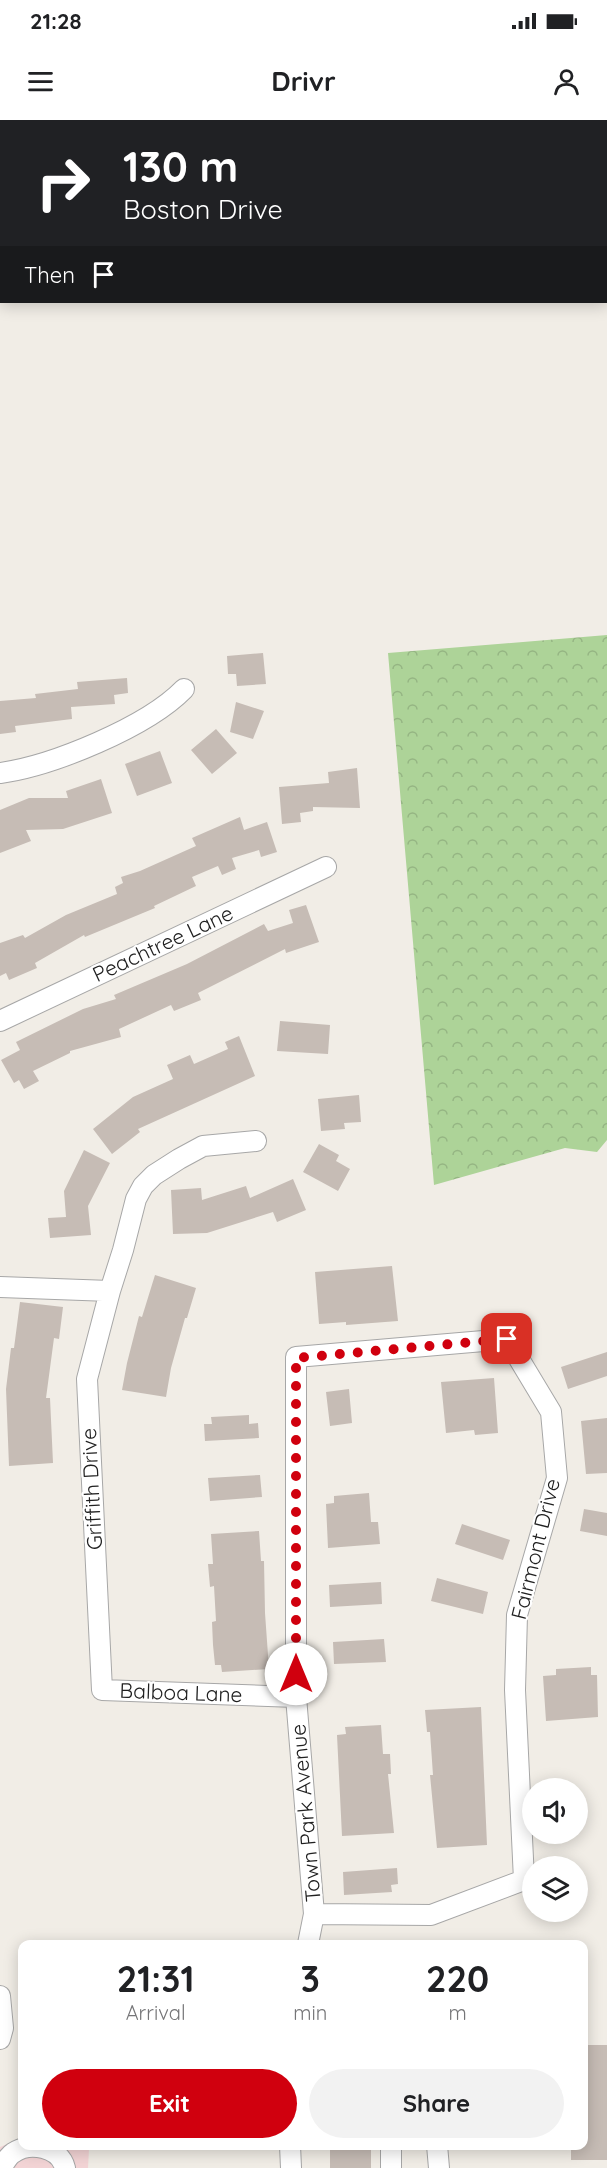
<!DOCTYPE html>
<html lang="en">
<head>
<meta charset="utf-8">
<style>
  :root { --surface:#fff; --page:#f2f2f2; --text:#202124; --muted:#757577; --accent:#d0000e }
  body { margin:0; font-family:Quicksand,sans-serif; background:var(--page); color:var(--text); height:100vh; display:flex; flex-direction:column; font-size:22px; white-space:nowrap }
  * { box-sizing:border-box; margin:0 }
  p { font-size:20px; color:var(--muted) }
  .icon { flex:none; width:33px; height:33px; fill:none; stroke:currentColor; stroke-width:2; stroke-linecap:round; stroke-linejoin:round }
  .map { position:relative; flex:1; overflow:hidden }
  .side { position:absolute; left:18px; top:1820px; width:570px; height:210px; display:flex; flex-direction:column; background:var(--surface); border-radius:12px; box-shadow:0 3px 15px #0003 }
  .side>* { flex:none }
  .banner { position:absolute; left:0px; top:0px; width:608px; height:183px; box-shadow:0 3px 15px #0003; background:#202124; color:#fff; overflow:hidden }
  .fabs { position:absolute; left:522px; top:1658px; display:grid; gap:12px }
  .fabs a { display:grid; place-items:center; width:66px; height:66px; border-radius:50%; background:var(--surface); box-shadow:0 3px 15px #0003; font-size:30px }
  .pin { position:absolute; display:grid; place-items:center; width:51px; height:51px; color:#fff; margin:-26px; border-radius:12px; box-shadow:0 3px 9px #0006 }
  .me { position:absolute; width:66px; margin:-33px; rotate:0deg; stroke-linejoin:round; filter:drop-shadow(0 0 4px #0008) }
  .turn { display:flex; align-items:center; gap:21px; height:126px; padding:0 24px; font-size:27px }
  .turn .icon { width:78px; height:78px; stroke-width:2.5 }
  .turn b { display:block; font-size:42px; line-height:51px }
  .then { display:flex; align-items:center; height:57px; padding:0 24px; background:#0003; gap:12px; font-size:22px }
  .eta { display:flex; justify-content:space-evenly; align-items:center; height:102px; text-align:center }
  .eta b { font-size:36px; font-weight:700; line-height:42px }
  .action { display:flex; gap:12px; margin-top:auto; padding:12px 24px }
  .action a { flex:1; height:69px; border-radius:36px; background:var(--accent); color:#fff; font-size:24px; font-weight:700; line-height:69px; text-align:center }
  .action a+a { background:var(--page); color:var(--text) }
  .status { display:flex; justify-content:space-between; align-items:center; height:42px; padding:0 30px; background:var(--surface); direction:ltr }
  .status svg { height:16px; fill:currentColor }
  header { display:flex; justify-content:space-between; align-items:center; height:78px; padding:0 24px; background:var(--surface); font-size:27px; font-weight:700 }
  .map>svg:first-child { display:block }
</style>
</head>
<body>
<div class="status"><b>21:28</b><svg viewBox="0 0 49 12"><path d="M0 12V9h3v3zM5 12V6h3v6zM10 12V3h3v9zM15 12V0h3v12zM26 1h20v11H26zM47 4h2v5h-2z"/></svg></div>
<header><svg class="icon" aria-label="menu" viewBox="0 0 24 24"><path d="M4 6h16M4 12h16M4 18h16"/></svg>Drivr<svg class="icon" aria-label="person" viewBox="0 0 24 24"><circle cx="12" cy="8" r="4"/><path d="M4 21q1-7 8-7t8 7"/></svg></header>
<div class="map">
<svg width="607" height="2048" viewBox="0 0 607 2048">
  <defs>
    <pattern id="forest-crowns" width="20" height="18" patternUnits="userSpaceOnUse" patternTransform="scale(1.5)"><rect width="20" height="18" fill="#add398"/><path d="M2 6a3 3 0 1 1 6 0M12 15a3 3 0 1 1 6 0" fill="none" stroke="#95b583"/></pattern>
  </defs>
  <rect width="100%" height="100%" fill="#f1ede6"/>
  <!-- commercial -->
  <path fill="#f3d4d5" d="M 22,2021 L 22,2025 L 76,2025 L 89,2029 L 88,2048 L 0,2048 L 0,2027 L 12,2022 Z"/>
  <!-- forest -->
  <path fill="url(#forest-crowns)" d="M 607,515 L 607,1020 L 597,1032 L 565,1028 L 434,1065 L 388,533 Z"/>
  <!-- building -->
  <path fill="#c6bcb5" d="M 263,533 L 266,564 L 237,566 L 236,554 L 228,554 L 227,536 Z
    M 127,558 L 128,573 L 114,575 L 115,584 L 71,587 L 72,599 L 15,606 L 16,612 L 0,614 L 0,581 L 36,578 L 35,574 L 78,569 L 77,562 Z
    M 236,582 L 264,591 L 253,619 L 230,612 Z
    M 216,609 L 237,633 L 212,654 L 191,630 Z
    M 160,631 L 172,663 L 137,676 L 125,644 Z
    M 357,648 L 360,688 L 313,687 L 313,691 L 300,693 L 301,702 L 282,704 L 279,667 L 329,663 L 328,652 Z
    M 101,659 L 112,693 L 63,709 L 26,710 L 31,721 L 0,733 L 0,690 L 29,678 L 68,678 L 66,671 Z
    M 240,697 L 244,710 L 267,702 L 277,732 L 261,737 L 259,730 L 232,738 L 236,749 L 222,755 L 218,746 L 192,757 L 196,766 L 154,786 L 155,788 L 85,817 L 84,815 L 35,843 L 37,848 L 9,860 L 6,853 L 0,856 L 0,823 L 23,815 L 25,818 L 66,795 L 117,774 L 115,767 L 123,763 L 121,757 L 140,751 L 196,726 L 192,718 Z
    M 306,785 L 319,822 L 286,833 L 285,829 L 198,873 L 201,880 L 174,891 L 171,885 L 119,909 L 121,917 L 70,931 L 70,933 L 33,951 L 39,961 L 24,969 L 19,960 L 14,963 L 1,940 L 20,930 L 16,922 L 83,889 L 116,879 L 114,875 L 187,844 L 264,804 L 268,811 L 293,803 L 289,790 Z
    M 280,901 L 330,905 L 328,934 L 277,931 Z
    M 239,916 L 255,956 L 138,1009 L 140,1012 L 112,1034 L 93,1009 L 133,977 L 173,959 L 167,945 L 190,935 L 194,944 L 228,929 L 225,922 Z
    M 359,975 L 361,1002 L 344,1003 L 345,1009 L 321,1011 L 318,979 Z
    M 319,1024 L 339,1035 L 336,1041 L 350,1049 L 338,1071 L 303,1052 Z
    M 84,1030 L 110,1043 L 88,1086 L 91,1115 L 50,1118 L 48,1098 L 66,1097 L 64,1071 Z
    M 293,1059 L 306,1090 L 277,1102 L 273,1092 L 207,1113 L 173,1114 L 171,1070 L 201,1068 L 202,1080 L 246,1066 L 250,1078 Z
    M 392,1146 L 398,1201 L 346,1205 L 346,1202 L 319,1204 L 315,1152 Z
    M 155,1155 L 196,1168 L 187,1198 L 185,1198 L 171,1248 L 166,1277 L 122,1270 L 127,1243 L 139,1196 L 142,1197 Z
    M 20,1182 L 63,1187 L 59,1219 L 54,1218 L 46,1278 L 50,1278 L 53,1343 L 9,1346 L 6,1269 L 11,1228 L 14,1228 Z
    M 607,1232 L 607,1256 L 568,1269 L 561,1247 Z
    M 494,1258 L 498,1313 L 475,1315 L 474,1310 L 446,1313 L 441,1262 Z
    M 349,1269 L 352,1303 L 330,1306 L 326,1272 Z
    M 249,1295 L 249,1304 L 258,1303 L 259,1318 L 205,1321 L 204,1304 L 212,1304 L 211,1297 Z
    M 607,1298 L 607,1353 L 586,1354 L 581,1301 Z
    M 260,1355 L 262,1377 L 210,1381 L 208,1358 Z
    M 369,1373 L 371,1402 L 378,1402 L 380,1424 L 328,1428 L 326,1384 L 334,1383 L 334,1376 Z
    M 584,1389 L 607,1393 L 607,1416 L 580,1411 Z
    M 462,1404 L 510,1420 L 503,1440 L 455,1424 Z
    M 259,1411 L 261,1441 L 264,1441 L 265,1493 L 269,1549 L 222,1552 L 221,1545 L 215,1545 L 213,1525 L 212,1502 L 216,1501 L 214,1466 L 210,1467 L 208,1444 L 213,1444 L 211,1414 Z
    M 437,1458 L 488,1472 L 483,1494 L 431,1481 Z
    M 381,1462 L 382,1484 L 330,1487 L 329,1465 Z
    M 384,1519 L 386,1542 L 334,1544 L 333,1522 Z
    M 591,1547 L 591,1555 L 597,1555 L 598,1597 L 546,1601 L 543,1556 L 556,1555 L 556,1549 Z
    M 481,1587 L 487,1725 L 437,1728 L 430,1655 L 433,1655 L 430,1612 L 427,1612 L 425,1590 Z
    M 381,1605 L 383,1634 L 390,1634 L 391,1654 L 388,1654 L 394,1713 L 342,1716 L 337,1615 L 346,1614 L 345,1607 Z
    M 397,1748 L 398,1764 L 391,1765 L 392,1772 L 344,1775 L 343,1752 Z
    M 584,1925 L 607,1925 L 607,2040 L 571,2040 L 571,2025 L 584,2025 Z
    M 330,2025 L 371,2025 L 371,2048 L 330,2048 Z"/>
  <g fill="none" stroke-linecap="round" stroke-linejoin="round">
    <!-- minor casing -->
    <g stroke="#a7a7a7" stroke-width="22">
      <path id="minor" d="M 0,653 C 52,646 147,607 184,569
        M 0,901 L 326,747
        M 256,1021 L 203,1026 L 179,1039 L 154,1055 L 143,1066 L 136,1079 L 123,1130 L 110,1171 L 87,1259 L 102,1570 L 296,1577
        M 0,1167 L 110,1171
        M 308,1824 L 314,1794 L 296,1577 L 296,1237 L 507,1219 L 551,1292 L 557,1358 L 517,1495 L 515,1570 L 524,1760 L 431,1795 L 314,1794
        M 0,1876 L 3,1908 L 0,1919
        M 290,2025 L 291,2048
        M 437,2025 L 439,2048
        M 1,2048 C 4,2044 8,2036 13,2033 C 30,2021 60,2027 65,2048
        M 391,2048 L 391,2025"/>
    </g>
    <!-- minor -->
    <use href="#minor" stroke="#fff" stroke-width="20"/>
  </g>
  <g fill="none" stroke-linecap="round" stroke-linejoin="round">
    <!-- route -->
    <path stroke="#d0000e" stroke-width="10" stroke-dasharray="0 18" d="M 296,1554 L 296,1238 L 507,1219"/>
  </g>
  <g text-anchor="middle" stroke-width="4.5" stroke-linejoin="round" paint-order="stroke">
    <!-- street labels -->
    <g font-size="21" fill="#202020" stroke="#fff">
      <text transform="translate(163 824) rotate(-25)" y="7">Peachtree Lane</text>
      <text transform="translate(92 1369) rotate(-93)" y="7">Griffith Drive</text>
      <text transform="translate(536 1429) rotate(-76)" y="7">Fairmont Drive</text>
      <text transform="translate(181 1573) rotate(2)" y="7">Balboa Lane</text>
      <text transform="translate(306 1693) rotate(-95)" y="7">Town Park Avenue</text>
    </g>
  </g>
</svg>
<div class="fabs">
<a><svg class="icon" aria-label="sound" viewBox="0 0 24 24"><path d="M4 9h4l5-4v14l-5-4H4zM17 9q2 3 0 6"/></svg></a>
<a><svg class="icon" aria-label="layers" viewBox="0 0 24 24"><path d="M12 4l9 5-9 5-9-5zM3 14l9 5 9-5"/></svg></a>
</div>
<div class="pin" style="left:507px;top:1219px;background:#d93025"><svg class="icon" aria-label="arrive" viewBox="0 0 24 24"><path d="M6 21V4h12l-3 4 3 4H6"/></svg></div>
<svg class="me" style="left:296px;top:1554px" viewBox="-20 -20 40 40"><circle r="19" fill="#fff"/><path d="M0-13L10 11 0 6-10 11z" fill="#d0000e"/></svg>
<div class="banner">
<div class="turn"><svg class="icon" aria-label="right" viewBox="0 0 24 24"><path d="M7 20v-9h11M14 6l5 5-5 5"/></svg><div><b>130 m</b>Boston Drive</div></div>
<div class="then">Then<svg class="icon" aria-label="arrive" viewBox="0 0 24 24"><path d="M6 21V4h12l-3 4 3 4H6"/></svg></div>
</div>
<section class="side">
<div class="eta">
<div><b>21:31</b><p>Arrival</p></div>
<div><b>3</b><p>min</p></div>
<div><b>220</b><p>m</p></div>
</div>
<div class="action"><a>Exit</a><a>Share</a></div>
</section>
</div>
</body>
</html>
